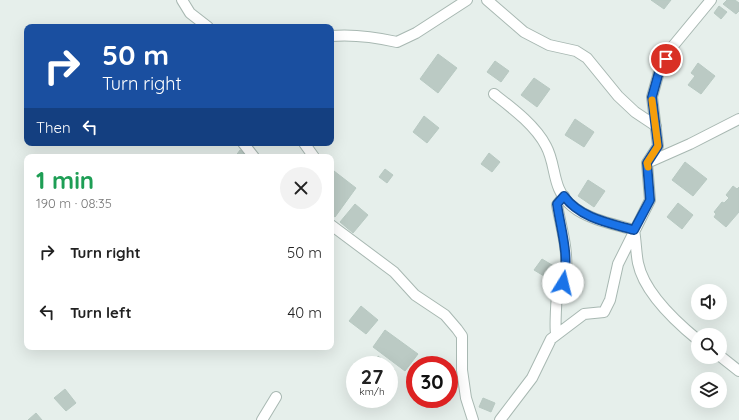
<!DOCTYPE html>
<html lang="en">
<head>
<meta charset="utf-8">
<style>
  :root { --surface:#fff; --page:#f2f2f2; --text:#222; --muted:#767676 }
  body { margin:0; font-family:Quicksand,sans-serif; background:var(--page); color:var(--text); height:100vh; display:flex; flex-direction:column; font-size:15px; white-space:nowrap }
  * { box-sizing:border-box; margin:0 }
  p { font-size:13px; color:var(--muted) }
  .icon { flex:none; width:22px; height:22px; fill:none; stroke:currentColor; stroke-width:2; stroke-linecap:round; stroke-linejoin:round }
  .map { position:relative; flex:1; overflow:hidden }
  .side { position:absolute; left:24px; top:154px; width:310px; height:196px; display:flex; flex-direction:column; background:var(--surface); border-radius:8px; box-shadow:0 4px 16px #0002 }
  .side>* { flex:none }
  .top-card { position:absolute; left:24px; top:24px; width:310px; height:122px; border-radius:8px; box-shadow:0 4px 16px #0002; background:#1a4fa0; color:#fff; overflow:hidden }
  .controls { position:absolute; left:691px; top:284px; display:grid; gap:8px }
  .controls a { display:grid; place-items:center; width:36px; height:36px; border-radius:50%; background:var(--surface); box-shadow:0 4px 16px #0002; font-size:20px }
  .speed { position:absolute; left:346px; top:356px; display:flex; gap:8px; font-size:20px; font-weight:700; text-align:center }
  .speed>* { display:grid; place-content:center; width:52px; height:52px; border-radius:50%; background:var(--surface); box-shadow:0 4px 16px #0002; line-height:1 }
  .speed small { font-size:10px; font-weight:400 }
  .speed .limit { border:6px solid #d22; background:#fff; color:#111 }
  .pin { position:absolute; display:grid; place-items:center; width:34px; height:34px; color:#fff; margin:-17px; border:2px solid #fff; border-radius:50%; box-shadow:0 1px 4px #0007 }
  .me { position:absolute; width:44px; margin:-22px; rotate:9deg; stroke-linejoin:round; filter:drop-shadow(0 0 3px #0008) }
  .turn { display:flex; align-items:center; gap:14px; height:84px; padding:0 12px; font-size:18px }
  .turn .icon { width:52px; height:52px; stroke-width:2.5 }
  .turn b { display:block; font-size:28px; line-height:34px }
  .then { display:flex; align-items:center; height:38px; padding:0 12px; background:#0003; gap:8px; font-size:15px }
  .round { display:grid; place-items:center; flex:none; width:42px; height:42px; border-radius:21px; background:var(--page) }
  .head { display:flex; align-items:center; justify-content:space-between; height:68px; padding:0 12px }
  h1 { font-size:24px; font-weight:700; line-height:30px; color:#1e9e55 }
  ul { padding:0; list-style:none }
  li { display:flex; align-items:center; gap:12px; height:60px; padding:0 12px }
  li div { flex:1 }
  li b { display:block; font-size:15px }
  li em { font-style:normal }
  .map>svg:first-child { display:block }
</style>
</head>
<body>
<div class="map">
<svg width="739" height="420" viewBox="0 0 739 420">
  <rect width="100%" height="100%" fill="#e6efeb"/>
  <!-- building -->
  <path fill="#bbcac4" stroke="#b8c9c2" d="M 651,0 L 671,0 L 664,9 Z
    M 727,0 L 735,0 L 739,3 L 739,11 L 736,14 L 723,4 Z
    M 719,6 L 727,12 L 721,19 L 714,13 Z
    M 438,54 L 457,68 L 438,93 L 420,79 Z
    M 495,61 L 509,71 L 501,82 L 487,72 Z
    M 698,63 L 715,76 L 701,94 L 688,85 L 695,76 L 691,73 Z
    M 534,78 L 550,89 L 537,107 L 521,95 Z
    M 424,116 L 439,128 L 427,143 L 413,132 Z
    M 575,119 L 594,132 L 584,147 L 565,135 Z
    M 240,150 L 249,157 L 235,157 Z
    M 489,153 L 500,162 L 492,172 L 481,164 Z
    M 685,162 L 707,179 L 693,196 L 672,180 Z
    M 385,169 L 393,175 L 387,183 L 379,177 Z
    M 334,171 L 356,188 L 335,217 L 331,214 L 331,176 Z
    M 588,180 L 605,191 L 594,207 L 578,196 Z
    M 733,186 L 737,189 L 739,187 L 739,212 L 726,227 L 714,217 L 716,214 L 714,212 L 722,202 L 724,203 L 729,198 L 726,195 Z
    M 678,203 L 693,215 L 682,229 L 667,217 Z
    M 355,204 L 368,215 L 353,233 L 340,222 Z
    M 542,259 L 557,268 L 549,279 L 534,270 Z
    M 361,306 L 378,320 L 366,334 L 349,321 Z
    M 385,330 L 418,354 L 405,371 L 373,347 Z
    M 378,356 L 389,365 L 370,365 Z
    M 435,360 L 443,365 L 431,365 Z
    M 389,365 L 395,370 L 389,377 Z
    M 65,389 L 76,403 L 66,411 L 54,398 Z
    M 483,398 L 495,403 L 491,412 L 479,407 Z
    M 36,413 L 42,420 L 28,420 Z"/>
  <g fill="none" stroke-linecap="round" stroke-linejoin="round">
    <!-- minor casing -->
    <g stroke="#a8b8b2" stroke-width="12">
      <path id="minor" d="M 182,0 L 190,13 L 208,27
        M 487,0 L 524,32 L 549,45 L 576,51 L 587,58 L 618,96 L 635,112 L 656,126
        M 331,36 C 354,34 375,37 397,42 L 416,33 L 467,0
        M 494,94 C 512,108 535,125 546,146 C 557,166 551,189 572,206 C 589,220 614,224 634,230 C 636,241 636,253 638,263 C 644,292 676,322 698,340
        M 243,143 L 254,157
        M 304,143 L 314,157
        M 647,163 L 690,144 L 739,119
        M 331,225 L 394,272 L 415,295 L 445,315 L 457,329 L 462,336 L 462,370 L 466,398 L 473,420
        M 556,333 C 555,328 556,296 558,291 C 560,283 565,281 566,271 C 568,249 561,227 557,205 L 564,196
        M 720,356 L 739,371
        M 262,420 L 276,397
        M 500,420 L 532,378 L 551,339 L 584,314 L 604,312 L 610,300 L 618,264 L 650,200 L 647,163 L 658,146 L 652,97 L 659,72 L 673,46 L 711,0"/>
    </g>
    <!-- minor -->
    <use href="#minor" stroke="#fff" stroke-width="10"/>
  </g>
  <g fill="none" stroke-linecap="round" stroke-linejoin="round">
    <!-- route casing -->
    <g stroke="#114b97" stroke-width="10">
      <path id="route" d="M 563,283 C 570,256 561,231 557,204 L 564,196 C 580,218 609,223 634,230 L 650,200 L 647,163 L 658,146 L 652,97 L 659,72 L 666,59"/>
    </g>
    <!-- route -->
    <use href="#route" stroke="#1a73e8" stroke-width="7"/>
    <!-- slow -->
    <path stroke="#f59e0b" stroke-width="7" d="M 648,167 L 647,163 L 658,146 L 652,100"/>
  </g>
</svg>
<div class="controls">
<a><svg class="icon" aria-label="sound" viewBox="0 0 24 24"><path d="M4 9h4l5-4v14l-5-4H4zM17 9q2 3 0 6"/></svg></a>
<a><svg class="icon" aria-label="search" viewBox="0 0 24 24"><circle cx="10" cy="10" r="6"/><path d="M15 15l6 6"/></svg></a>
<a><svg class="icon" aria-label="layers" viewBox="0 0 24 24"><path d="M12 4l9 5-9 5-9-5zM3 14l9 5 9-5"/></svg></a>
</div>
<div class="speed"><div>27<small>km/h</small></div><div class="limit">30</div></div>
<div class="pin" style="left:666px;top:59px;background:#d93025"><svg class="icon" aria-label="arrive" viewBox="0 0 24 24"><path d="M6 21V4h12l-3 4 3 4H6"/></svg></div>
<svg class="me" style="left:563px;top:283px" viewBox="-20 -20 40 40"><circle r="19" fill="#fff"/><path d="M0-13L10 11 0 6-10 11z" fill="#1a73e8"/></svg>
<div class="top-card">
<div class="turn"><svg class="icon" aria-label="right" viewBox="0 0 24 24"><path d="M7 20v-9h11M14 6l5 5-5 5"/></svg><div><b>50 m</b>Turn right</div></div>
<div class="then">Then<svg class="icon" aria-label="left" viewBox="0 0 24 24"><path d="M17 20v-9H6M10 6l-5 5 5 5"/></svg></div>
</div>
<section class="side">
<div class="head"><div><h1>1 min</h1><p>190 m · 08:35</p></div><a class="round"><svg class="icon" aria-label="close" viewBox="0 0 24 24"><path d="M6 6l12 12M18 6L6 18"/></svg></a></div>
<ul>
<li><svg class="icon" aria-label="right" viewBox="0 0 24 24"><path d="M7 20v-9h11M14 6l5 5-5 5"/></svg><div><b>Turn right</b></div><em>50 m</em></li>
<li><svg class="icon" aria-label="left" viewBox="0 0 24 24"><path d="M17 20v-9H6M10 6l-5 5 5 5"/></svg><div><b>Turn left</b></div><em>40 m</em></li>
</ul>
</section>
</div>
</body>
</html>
